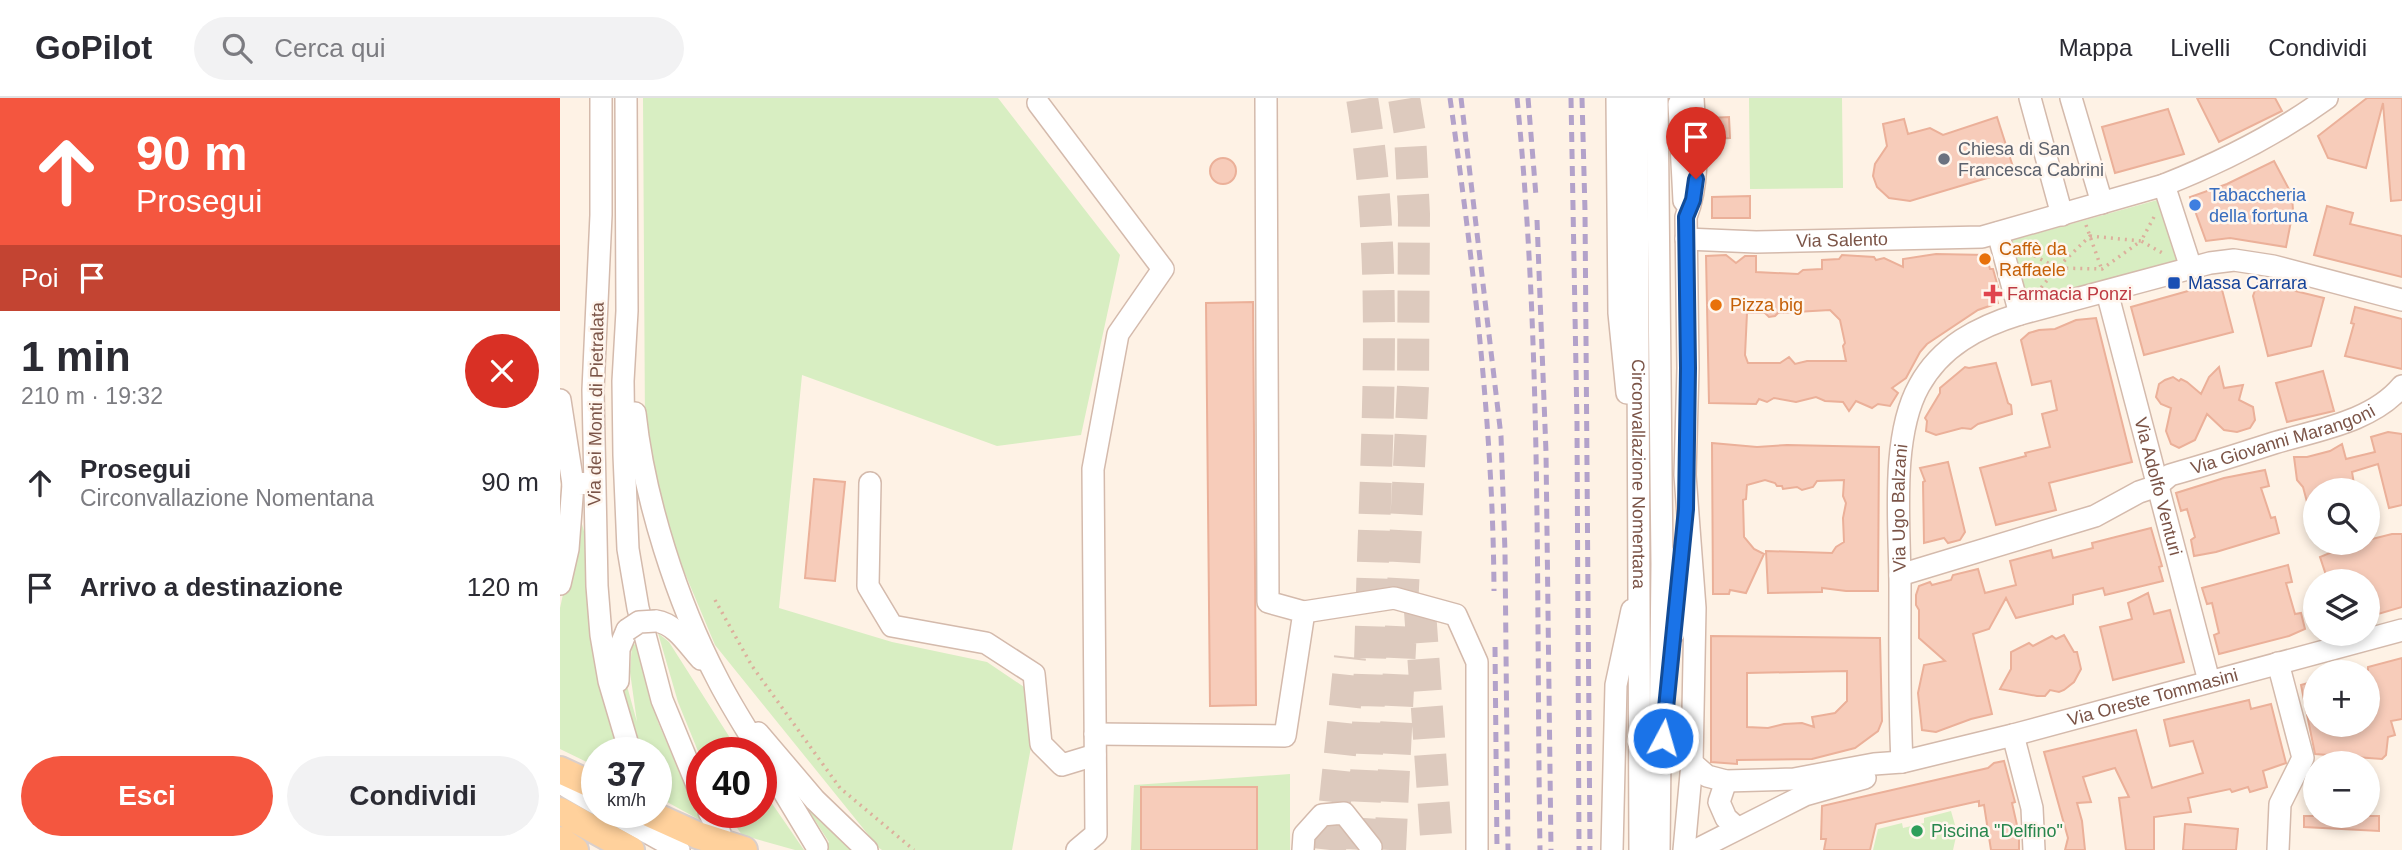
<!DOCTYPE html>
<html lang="it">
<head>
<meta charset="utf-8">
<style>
  :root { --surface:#fff; --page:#f2f2f3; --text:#2b2b33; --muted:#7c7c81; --line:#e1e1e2; --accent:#f4563f }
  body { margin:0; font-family:Arial,sans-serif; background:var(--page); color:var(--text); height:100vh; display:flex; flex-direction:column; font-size:26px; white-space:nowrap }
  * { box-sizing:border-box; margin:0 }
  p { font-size:23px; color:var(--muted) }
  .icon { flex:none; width:38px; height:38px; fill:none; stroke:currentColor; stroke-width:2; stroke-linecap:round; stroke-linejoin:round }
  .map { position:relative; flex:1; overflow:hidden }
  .side { display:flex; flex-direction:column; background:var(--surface); width:560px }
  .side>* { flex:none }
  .hud { background:#f4563f; color:#fff; overflow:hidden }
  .tools { position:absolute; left:1743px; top:380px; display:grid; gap:14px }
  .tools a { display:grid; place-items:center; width:77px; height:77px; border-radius:50%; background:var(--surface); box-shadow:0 4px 10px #0003; font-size:35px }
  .speed { position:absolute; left:21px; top:639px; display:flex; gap:14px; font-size:35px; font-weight:700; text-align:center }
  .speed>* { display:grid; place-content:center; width:91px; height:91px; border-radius:50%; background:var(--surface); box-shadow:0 4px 10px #0003; line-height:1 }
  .speed small { font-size:18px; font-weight:400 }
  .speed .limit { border:10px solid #d22; background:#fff; color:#111 }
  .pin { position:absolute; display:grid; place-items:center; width:60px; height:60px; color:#fff; margin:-72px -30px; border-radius:50% 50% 50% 0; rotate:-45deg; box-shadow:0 0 7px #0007 }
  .pin .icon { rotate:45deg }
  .me { position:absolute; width:77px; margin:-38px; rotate:6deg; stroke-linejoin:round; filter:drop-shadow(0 0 5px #0008) }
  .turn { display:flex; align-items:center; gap:24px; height:147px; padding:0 21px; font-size:32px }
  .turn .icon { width:91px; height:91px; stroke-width:2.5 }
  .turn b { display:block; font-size:49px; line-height:60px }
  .then { display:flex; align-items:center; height:66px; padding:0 21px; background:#0003; gap:14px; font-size:26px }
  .round { display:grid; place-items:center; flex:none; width:74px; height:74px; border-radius:37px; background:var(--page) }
  .summary { display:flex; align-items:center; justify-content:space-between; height:119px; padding:0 21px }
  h1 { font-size:42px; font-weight:800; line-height:52px }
  .action { display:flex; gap:14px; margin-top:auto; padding:14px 21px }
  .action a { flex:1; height:80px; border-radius:42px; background:var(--accent); color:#fff; font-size:28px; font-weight:800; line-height:80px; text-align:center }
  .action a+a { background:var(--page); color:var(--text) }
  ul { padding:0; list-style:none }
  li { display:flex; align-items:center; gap:21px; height:105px; padding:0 21px }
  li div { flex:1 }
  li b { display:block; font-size:26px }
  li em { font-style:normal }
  header { display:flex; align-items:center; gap:42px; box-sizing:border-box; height:98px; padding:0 35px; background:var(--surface); border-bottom:2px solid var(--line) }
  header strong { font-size:33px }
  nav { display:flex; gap:38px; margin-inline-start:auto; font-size:24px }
  .search { width:490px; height:63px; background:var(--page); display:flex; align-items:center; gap:18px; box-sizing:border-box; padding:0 24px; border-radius:38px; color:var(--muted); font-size:26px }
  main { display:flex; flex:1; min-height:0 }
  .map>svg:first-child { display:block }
</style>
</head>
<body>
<header>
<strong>GoPilot</strong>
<div class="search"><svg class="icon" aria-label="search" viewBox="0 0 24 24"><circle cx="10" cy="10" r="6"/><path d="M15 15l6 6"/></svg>Cerca qui</div>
<nav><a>Mappa</a><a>Livelli</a><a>Condividi</a></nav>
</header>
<main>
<section class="side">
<div class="hud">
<div class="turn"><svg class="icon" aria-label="ahead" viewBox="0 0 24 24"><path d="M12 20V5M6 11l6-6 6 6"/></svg><div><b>90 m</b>Prosegui</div></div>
<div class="then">Poi<svg class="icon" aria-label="arrive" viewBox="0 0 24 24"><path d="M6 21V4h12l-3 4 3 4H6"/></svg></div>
</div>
<div class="summary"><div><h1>1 min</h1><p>210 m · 19:32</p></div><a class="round" style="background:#d93025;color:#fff"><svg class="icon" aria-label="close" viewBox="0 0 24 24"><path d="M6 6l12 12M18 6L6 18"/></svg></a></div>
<ul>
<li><svg class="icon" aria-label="ahead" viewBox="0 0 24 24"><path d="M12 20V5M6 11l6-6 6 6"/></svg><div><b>Prosegui</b><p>Circonvallazione Nomentana</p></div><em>90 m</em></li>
<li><svg class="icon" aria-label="arrive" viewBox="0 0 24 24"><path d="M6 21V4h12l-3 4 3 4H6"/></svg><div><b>Arrivo a destinazione</b></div><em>120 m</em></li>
</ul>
<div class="action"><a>Esci</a><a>Condividi</a></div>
</section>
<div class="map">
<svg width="1842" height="752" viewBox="0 0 1842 752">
  <rect width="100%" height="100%" fill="#fef2e5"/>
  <!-- green -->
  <path fill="#d8eec2" d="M 83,0 L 438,0 L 560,157 L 521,337 L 437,348 L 242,277 L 219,510 L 332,544 L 427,564 L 467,591 L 471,649 L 452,752 L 322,752 L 319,750 L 155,547 L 111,442 L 85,326 Z
    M 1189,0 L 1282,0 L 1283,90 L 1190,91 Z
    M 1601,101 L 1618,162 L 1466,204 L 1449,143 Z
    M 20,419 L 77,624 L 70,574 L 72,545 L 76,547 L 98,624 L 140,722 L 96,698 L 96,654 L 37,654 L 37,669 L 0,651 L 0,510 Z
    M 98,535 L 109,544 L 179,654 L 142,654 L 142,663 L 118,604 Z
    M 730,676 L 730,752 L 571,752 L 574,687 Z
    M 201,689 L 202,691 L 244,752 L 235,752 L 182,737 L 166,714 L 201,714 Z
    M 243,704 L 293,752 L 259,752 L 269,744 Z
    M 1391,713 L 1397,734 L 1393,752 L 1313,752 L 1318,731 L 1342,725 L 1343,730 L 1364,725 L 1364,720 Z"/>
  <!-- building -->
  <path fill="#f7ccba" stroke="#ebb099" stroke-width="2" fill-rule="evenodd" d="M 1637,0 L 1715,0 L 1722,13 L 1659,44 Z
    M 1807,0 L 1842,0 L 1842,102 L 1831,103 L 1823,5 L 1806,70 L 1768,60 L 1758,38 Z
    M 1608,11 L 1624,56 L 1555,75 L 1542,29 Z
    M 1169,19 L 1170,40 L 1151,41 L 1150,20 Z
    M 1437,19 L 1454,72 L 1350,103 L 1329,100 L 1317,89 L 1313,78 L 1315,66 L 1327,48 L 1323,26 L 1344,21 L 1348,36 L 1370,30 L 1383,37 Z
    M650 73a13 13 0 1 1 26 0a13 13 0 1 1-26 0Z
    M 1714,63 L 1732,97 L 1733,113 L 1726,149 L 1670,140 L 1646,143 L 1630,99 L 1667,86 Z
    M 1190,98 L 1190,120 L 1152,120 L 1152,99 Z
    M 1767,108 L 1793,115 L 1790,126 L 1842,138 L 1842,179 L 1754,157 Z
    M 1376,156 L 1426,157 L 1430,171 L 1433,171 L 1438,189 L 1434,191 L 1438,205 L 1418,212 L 1367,246 L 1360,254 L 1346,280 L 1332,290 L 1338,295 L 1330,308 L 1318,306 L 1312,310 L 1296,303 L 1289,313 L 1283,304 L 1265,303 L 1256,299 L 1236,304 L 1214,300 L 1207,304 L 1199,301 L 1196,306 L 1149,305 L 1146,158 L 1166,157 L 1176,165 L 1185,158 L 1196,158 L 1196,174 L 1238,176 L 1243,172 L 1262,171 L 1262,162 L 1279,161 L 1282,157 L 1314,159 L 1316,162 L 1324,160 L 1343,169 L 1343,161 ZM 1270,212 L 1280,222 L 1285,245 L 1283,248 L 1286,263 L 1247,263 L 1235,266 L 1229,259 L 1220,265 L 1188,265 L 1185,257 L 1187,215 L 1205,215 L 1209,219 L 1215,218 L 1218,215 Z
    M 1660,184 L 1673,234 L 1584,257 L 1571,209 Z
    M 1698,184 L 1764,200 L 1751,248 L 1708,258 L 1693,198 Z
    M 693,204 L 696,607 L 650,608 L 646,205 Z
    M 1795,209 L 1842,221 L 1842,271 L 1785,258 L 1794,226 L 1791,225 Z
    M 1536,220 L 1572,364 L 1489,385 L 1496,412 L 1436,427 L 1420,370 L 1466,358 L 1465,355 L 1490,349 L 1482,316 L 1497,312 L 1491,283 L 1472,287 L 1461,242 L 1469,235 L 1479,232 L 1495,231 L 1516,222 Z
    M 1436,265 L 1448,305 L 1451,307 L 1452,316 L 1418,326 L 1411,331 L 1402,330 L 1376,337 L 1366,333 L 1367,323 L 1365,320 L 1380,295 L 1380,290 L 1405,269 L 1409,270 Z
    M 1659,269 L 1664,290 L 1683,287 L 1679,302 L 1693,309 L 1695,322 L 1690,330 L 1677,334 L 1664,332 L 1647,316 L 1635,342 L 1619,350 L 1611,346 L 1606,333 L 1611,310 L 1601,306 L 1596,299 L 1599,286 L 1605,282 L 1613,279 L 1619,283 L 1621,281 L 1627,284 L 1641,296 L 1649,279 Z
    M 1763,273 L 1774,313 L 1727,324 L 1716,285 Z
    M 1828,334 L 1842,336 L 1842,407 L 1829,410 L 1818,366 L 1792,374 L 1795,392 L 1755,392 L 1755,419 L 1751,419 L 1743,389 L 1737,382 L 1734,359 L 1747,359 L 1770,353 L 1782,346 L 1786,361 L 1815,354 L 1811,339 Z
    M 1152,345 L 1197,349 L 1227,347 L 1319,349 L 1318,493 L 1286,493 L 1262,490 L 1262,494 L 1208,495 L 1206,453 L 1272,455 L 1276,449 L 1284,444 L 1283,420 L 1286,405 L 1283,398 L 1284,382 L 1257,383 L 1253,389 L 1242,392 L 1237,389 L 1223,391 L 1222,388 L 1217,388 L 1215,385 L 1205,382 L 1187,387 L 1186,401 L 1183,402 L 1184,439 L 1194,451 L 1204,456 L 1186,495 L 1170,492 L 1169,496 L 1153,496 Z
    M 1388,364 L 1405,434 L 1400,442 L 1388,445 L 1384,440 L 1364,445 L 1363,384 L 1365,383 L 1360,370 Z
    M 1705,372 L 1709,388 L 1701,390 L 1711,420 L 1715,419 L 1719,435 L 1656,454 L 1634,458 L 1631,442 L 1635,439 L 1627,411 L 1621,413 L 1616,395 L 1664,380 Z
    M 254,381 L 285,384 L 275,483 L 245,480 Z
    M 1591,430 L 1602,468 L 1599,469 L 1603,483 L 1545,497 L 1543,490 L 1513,497 L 1513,506 L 1456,520 L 1446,500 L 1429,531 L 1413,536 L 1432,616 L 1411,621 L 1376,634 L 1362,632 L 1358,595 L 1364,567 L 1385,563 L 1359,540 L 1359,512 L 1356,507 L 1356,497 L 1359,488 L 1370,484 L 1372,487 L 1391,482 L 1393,477 L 1418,471 L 1425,495 L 1456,487 L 1450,463 L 1491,452 L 1493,460 L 1533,450 L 1532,445 Z
    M 1832,436 L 1842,436 L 1842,509 L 1808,519 L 1808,483 L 1768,483 L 1760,459 L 1789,447 L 1808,444 L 1808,442 Z
    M 1728,467 L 1732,484 L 1726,485 L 1735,516 L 1741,515 L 1745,531 L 1729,538 L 1659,556 L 1654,537 L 1659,535 L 1652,505 L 1647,506 L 1642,490 Z
    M 1588,495 L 1594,516 L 1610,512 L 1624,564 L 1553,582 L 1540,529 L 1572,521 L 1568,505 Z
    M 1504,537 L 1514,554 L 1517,554 L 1521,571 L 1514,584 L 1504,592 L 1499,594 L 1490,592 L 1485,598 L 1477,598 L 1440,591 L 1451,571 L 1451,554 L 1469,545 L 1473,548 L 1492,538 L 1496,541 Z
    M 1151,538 L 1320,540 L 1322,623 L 1318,633 L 1295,650 L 1252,661 L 1177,662 L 1177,666 L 1151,664 ZM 1287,573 L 1287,603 L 1275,615 L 1252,619 L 1254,629 L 1242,625 L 1224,626 L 1208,630 L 1187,629 L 1187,575 Z
    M 1842,560 L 1842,621 L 1831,623 L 1835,637 L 1828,639 L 1826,657 L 1822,661 L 1755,656 L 1741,587 L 1755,583 L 1755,626 L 1808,626 L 1808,569 Z
    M 1689,602 L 1691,611 L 1711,606 L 1726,665 L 1703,673 L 1707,689 L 1690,694 L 1688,689 L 1672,694 L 1670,691 L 1628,700 L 1631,714 L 1594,719 L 1594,752 L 1566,752 L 1559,700 L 1569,699 L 1555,670 L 1523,679 L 1531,704 L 1517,705 L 1522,723 L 1525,752 L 1505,752 L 1508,740 L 1484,654 L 1576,632 L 1592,690 L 1643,675 L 1633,643 L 1610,648 L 1604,622 Z
    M 1444,663 L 1455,704 L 1452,705 L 1459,736 L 1459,752 L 1431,752 L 1424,707 L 1419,708 L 1419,703 L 1316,726 L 1310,752 L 1264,752 L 1266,741 L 1261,741 L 1262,708 L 1428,670 L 1434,665 Z
    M 581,689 L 697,689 L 697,752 L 581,752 Z
    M 1744,718 L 1819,718 L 1819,733 L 1744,729 Z
    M 1625,726 L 1678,731 L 1676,752 L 1623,752 Z"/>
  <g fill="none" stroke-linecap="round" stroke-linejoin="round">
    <!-- highway-tunnel -->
    <path stroke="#ddcabe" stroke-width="32" stroke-dasharray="32 16" stroke-linecap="butt" d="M 860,513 L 877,752
      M 770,752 L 790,559
      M 802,752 C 809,646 810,540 814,434 C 819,290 826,143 802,0
      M 830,752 L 853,288 L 854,116 L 850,36 L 844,0"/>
    <!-- minor casing -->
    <g stroke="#d4baac" stroke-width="24">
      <g id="minor">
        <path d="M 41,0 L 41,117 L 33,292 L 37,488 L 41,537 L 49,583 L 70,654"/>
        <path d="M 66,0 L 67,213 L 63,283 L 64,357 L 68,451 L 78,510 L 102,602 L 142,699"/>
        <path d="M 1057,0 L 1059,215 L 1067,295"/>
        <path id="s1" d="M 1077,0 L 1080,752"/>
        <path d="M 1097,0 L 1102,466 L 1099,752"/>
        <path d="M 1470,0 L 1502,117"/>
        <path d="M 1511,0 L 1542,105"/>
        <path d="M 478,5 L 603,171 L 558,236 L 533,371 L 536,736 L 517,752"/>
        <path d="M 1119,6 L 1124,103"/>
        <path d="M 1604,87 L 1631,170"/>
        <path d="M 1438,135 L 1460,216 L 1650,165 L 1674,162 L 1713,168 L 1842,202"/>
        <path id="s2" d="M 1126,141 L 1196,144 L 1422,139 L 1604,87 C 1662,64 1716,37 1767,0"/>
        <path id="s3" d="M 1547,194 L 1649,583"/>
        <path d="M 0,302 L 13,386"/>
        <path d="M 75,315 C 84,400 117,504 157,580 C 170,606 186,630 200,654"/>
        <path d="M 310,385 L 308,488 L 332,528 L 426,545 L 474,576 L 481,646 L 502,667 L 535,657"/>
        <path id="s4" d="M 1340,477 L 1535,418 L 1579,394 L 1597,388 L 1610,377 C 1645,367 1680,356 1714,345 C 1757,332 1812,324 1842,288"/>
        <path d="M 0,486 L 8,451 L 13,386 L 34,385"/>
        <path d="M 744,514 L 834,500 L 896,517 L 917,564 L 917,752"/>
        <path d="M 96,523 C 116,526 128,547 141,561"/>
        <path d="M 1114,535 L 1122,455"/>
        <path d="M 58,583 L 59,551 L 67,532"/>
        <path d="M 198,635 L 255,702 L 307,752"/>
        <path d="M 535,636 L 725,638 L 744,514 L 708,504 L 706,0"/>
        <path d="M 1453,637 L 1472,710 L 1474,752"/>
        <path d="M 201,656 L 257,749"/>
        <path id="s5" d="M 1342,664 C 1339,605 1340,546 1340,488 C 1340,429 1330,340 1359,288 C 1381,248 1418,229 1460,216"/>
        <path id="s6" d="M 1132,665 L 1147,678 L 1166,683 L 1234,681 L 1314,666 L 1342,664 L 1453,637 L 1842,532"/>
        <path d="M 1166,683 L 1159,704 L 1166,720 L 1177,730"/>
        <path d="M 0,685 L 37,706"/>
        <path d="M 51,714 L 119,752"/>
        <path d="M 149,714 L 160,735"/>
        <path d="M 743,752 L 744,737 L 762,717 L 784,715 L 811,749"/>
        <path d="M 1052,752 L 1056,587 L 1072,512"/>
        <path d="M 1124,752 L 1132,665 L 1135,510 L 1125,377 L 1128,270 L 1126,119 C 1141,80 1135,41 1133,0"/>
        <path d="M 1136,752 L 1245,697 L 1305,680"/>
        <path d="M 1718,752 L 1720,706 L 1743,660 L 1718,565"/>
      </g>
    </g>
    <!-- major casing -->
    <g stroke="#dacfcb" stroke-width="30">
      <path id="major" d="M 0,672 L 37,689
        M 0,713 L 71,752
        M 86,714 L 137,737 L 184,752
        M 0,742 L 15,752"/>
    </g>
    <!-- path -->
    <path stroke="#dcaf9c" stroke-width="3.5" stroke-dasharray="2 5" stroke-linecap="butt" d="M 1594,119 L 1581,143 L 1606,157
      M 1526,127 L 1542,172
      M 1530,138 L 1581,143 L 1542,171 L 1497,170 Z
      M 1462,151 L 1497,170 L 1480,191
      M 155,502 L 192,568 L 280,690 L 354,752"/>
    <!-- minor -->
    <use href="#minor" stroke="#fff" stroke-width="21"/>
    <!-- major -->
    <use href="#major" stroke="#ffd19c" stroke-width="26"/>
    <!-- rail -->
    <path stroke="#b3a2ca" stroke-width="5" stroke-dasharray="10 7" stroke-linecap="butt" d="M 890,0 C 913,164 933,328 934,493
      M 901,0 L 941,338 L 945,454 L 948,752
      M 957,0 C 982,250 976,501 980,752
      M 968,0 L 976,98
      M 1011,0 L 1017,325 L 1019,752
      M 1022,0 L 1025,113 L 1030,752
      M 977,122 L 986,354 L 991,752
      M 935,549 L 937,752"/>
    <!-- minor-bridge casing -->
    <g stroke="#d4baac" stroke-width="24" stroke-linecap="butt">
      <path id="minor-bridge" d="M 67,532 L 79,524 L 96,523"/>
    </g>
    <!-- minor-bridge -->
    <use href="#minor-bridge" stroke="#fff" stroke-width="21"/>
  </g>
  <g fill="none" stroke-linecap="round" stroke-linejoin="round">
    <!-- route casing -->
    <g stroke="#114b97" stroke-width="18">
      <path id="route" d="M 1103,640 L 1126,411 L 1128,270 L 1126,119 L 1133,102 L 1136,81"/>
    </g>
    <!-- route -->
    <use href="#route" stroke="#1a73e8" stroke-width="12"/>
  </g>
  <!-- markers -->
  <circle fill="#6b7280" stroke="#fff6ee" stroke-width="2.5" cx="1384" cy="61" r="7"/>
  <circle fill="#3f7fe0" stroke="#fff6ee" stroke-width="2.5" cx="1635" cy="107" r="7"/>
  <g fill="#e8710a" stroke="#fff6ee" stroke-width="2.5">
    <circle cx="1425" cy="161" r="7"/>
    <circle cx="1156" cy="207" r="7"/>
  </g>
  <rect fill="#1a4fb4" stroke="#fff6ee" stroke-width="2.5" x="1607" y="178" width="14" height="14" rx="3.5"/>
  <path fill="#e0444e" stroke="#fff6ee" stroke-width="2.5" d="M1429.5 185.5h7v7h7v7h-7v7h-7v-7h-7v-7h7z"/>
  <circle fill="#2e9e5b" stroke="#fff6ee" stroke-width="2.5" cx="1357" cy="733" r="7"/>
  <g text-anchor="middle" stroke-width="5" stroke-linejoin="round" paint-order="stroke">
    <!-- worship labels -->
    <g font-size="18" fill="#5b616d" stroke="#fff6ee" text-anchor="start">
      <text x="1398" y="57">Chiesa di San<tspan x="1398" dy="21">Francesca Cabrini</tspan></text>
    </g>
    <!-- shop labels -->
    <g font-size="18" fill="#366cbe" stroke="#fff6ee" text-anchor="start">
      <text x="1649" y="103">Tabaccheria<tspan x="1649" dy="21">della fortuna</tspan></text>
    </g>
    <!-- street labels -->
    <g font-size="18" fill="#7b5447" stroke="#fff6ee">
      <text dy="6" stroke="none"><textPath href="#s2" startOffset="156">Via Salento</textPath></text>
      <text transform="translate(36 306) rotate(-89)" y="6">Via dei Monti di Pietralata</text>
      <text dy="6" stroke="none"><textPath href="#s4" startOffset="408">Via Giovanni Marangoni</textPath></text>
      <text dy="6" stroke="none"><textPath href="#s1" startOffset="376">Circonvallazione Nomentana</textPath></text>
      <text dy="6" stroke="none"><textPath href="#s3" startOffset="201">Via Adolfo Venturi</textPath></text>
      <text dy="6" stroke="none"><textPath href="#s5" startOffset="254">Via Ugo Balzani</textPath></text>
      <text dy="6" stroke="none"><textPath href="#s6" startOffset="476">Via Oreste Tommasini</textPath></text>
    </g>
    <!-- food labels -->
    <g font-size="18" fill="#c56008" stroke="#fff6ee" text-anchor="start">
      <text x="1439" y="157">Caffè da<tspan x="1439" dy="21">Raffaele</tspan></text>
      <text x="1170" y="213">Pizza big</text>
    </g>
    <!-- transit labels -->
    <g font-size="18" fill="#164399" stroke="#fff6ee" text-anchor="start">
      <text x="1628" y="191">Massa Carrara</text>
    </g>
    <!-- health labels -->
    <g font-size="18" fill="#be3a42" stroke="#fff6ee" text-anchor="start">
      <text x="1447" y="202">Farmacia Ponzi</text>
    </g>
    <!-- leisure labels -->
    <g font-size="18" fill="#27864d" stroke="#fff6ee" text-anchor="start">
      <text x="1371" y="739">Piscina "Delfino"</text>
    </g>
  </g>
</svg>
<div class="tools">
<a><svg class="icon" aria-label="search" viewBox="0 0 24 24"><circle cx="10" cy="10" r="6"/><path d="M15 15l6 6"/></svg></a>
<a><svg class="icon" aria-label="layers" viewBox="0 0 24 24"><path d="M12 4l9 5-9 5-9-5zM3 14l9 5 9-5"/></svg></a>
<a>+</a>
<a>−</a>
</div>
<div class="speed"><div>37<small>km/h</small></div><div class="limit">40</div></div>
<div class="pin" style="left:1136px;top:81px;background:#d93025"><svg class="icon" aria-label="arrive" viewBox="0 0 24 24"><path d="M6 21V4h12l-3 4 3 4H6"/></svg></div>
<svg class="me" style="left:1103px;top:640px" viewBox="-20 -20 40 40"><circle r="17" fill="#1a73e8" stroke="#fff" stroke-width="3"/><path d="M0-11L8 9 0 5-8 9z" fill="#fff"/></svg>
</div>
</main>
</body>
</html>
